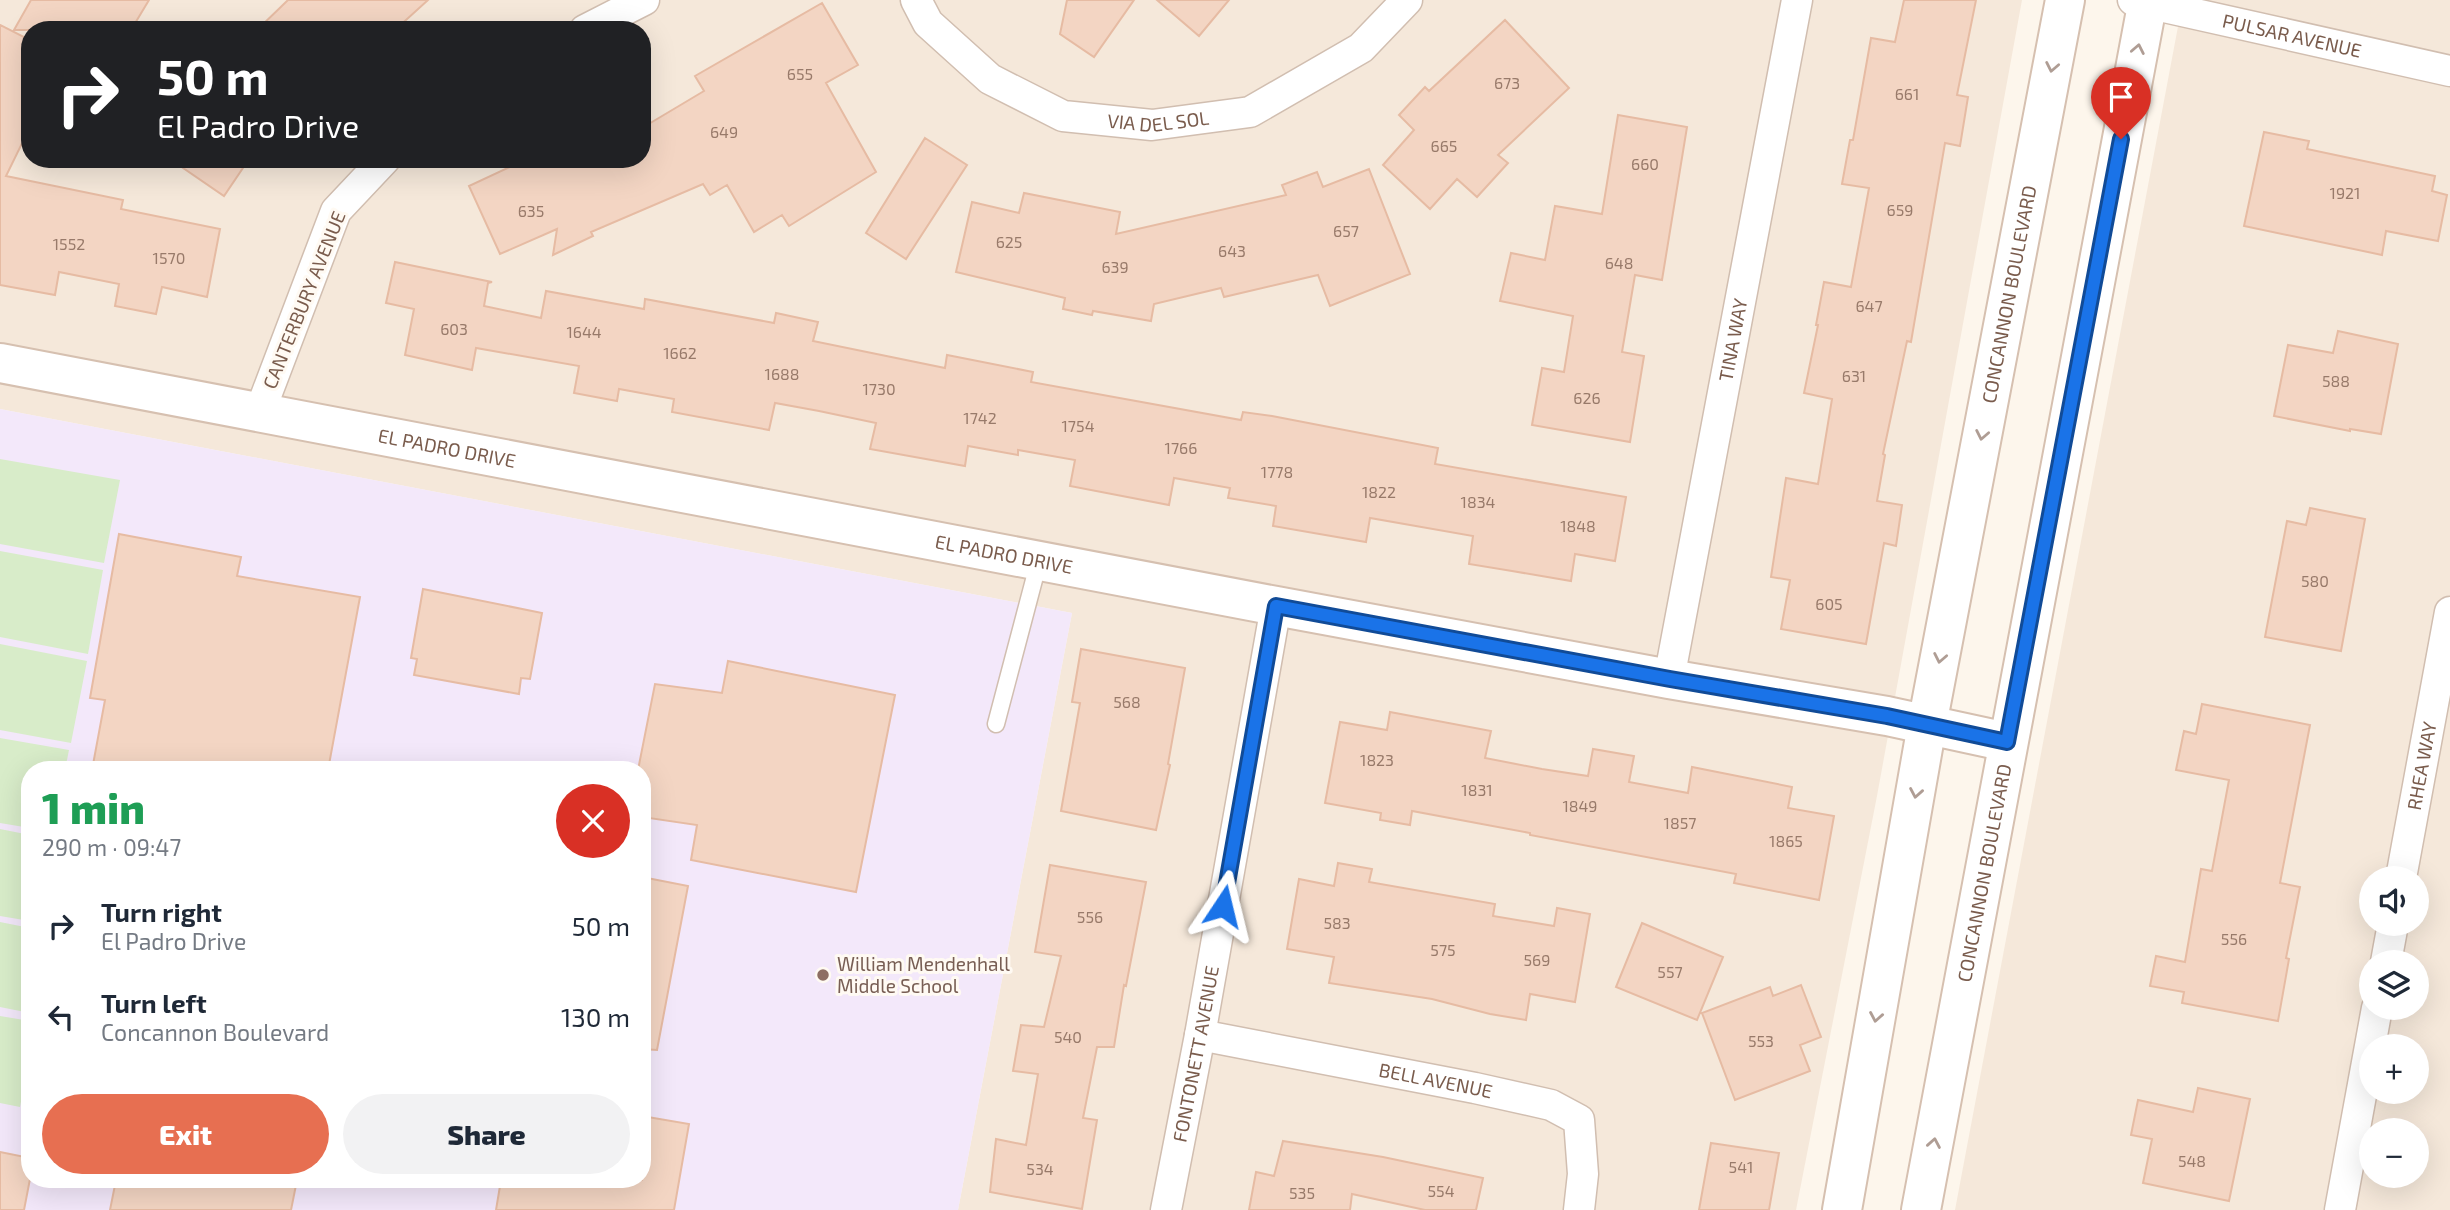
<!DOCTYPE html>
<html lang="en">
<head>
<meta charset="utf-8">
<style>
  :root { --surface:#fff; --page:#f2f2f3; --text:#1f2937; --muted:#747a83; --accent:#e76f51 }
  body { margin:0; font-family:"Exo 2",sans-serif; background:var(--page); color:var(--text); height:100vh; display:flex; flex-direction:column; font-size:26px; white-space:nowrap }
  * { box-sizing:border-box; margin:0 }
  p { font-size:23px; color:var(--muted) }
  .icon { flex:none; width:38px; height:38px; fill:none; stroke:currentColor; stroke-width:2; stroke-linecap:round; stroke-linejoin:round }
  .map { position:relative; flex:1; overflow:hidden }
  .details { position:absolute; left:21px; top:761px; width:630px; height:427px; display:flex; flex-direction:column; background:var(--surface); border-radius:28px; box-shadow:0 7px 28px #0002 }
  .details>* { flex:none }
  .banner { position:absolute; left:21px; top:21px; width:630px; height:147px; border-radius:28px; box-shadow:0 7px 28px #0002; background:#202124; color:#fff; overflow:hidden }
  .tools { position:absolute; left:2359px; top:866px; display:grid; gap:14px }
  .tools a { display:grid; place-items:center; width:70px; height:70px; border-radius:50%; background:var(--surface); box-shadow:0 7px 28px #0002; font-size:35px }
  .pin { position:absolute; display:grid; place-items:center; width:60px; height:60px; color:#fff; margin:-72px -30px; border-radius:50% 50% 50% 0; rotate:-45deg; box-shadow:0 0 7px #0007 }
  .pin .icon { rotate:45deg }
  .me { position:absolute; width:77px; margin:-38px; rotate:10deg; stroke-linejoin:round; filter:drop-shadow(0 0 5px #0008) }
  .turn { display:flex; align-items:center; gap:24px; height:147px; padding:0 21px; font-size:32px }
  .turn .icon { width:91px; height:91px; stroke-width:2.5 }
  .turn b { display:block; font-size:49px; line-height:60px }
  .round { display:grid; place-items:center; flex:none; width:74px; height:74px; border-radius:37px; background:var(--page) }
  .overview { display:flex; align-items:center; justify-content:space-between; height:119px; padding:0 21px }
  h1 { font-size:42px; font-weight:800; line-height:52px; color:#1e9e55 }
  .primary-button { display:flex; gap:14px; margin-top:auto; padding:14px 21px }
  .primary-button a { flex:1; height:80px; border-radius:42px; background:var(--accent); color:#fff; font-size:28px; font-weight:800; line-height:80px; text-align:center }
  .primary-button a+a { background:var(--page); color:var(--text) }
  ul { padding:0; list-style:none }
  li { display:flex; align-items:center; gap:21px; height:91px; padding:0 21px }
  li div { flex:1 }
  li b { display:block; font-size:26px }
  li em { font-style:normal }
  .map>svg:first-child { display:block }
</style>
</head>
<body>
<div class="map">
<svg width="2450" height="1210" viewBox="0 0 2450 1210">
  <rect width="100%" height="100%" fill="#fdf6ec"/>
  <!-- residential -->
  <path fill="#f5e8da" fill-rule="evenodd" d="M 0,0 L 2022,0 L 1877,796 L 1796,1210 L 958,1210 L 1072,613 L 0,409 ZM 30,30 L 642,30 L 642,159 L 30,159 Z
    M 2183,0 L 2450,0 L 2450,1210 L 1955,1210 ZM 2371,878 L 2417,878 L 2417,924 L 2371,924 ZM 2371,962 L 2417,962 L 2417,1008 L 2371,1008 ZM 2371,1046 L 2417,1046 L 2417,1092 L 2371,1092 ZM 2371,1130 L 2417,1130 L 2417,1176 L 2371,1176 Z"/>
  <!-- education -->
  <path fill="#f3e8fa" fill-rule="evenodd" d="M 0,409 L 1072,613 L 958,1210 L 0,1210 ZM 30,770 L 642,770 L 642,1180 L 30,1180 Z"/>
  <!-- green -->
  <path fill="#d8ecc9" d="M 0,459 L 120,480 L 104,563 L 0,544 Z
    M 0,551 L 103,570 L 88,654 L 0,637 Z
    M 0,644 L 87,661 L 71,743 L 0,730 Z
    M 0,738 L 69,750 L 65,770 L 30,770 L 30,828 L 0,823 Z
    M 0,829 L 30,835 L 30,921 L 0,916 Z
    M 0,922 L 30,928 L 30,1013 L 0,1007 Z
    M 0,1016 L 30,1021 L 30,1053 L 20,1107 L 0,1103 Z"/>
  <!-- building -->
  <path fill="#f3d5c3" stroke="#e6bba3" stroke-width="2" d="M 31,0 L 149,0 L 131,30 L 14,30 Z
    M 288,0 L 428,0 L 395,30 L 257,30 Z
    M 1067,0 L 1134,0 L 1094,57 L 1060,34 Z
    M 1157,0 L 1229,0 L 1199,36 Z
    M 1904,0 L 1976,0 L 1957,95 L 1968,97 L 1960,146 L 1945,143 L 1911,342 L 1907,341 L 1883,454 L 1885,455 L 1877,501 L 1902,505 L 1896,546 L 1884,543 L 1866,644 L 1781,629 L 1790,580 L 1771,577 L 1786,478 L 1818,484 L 1832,399 L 1804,393 L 1818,325 L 1816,325 L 1824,282 L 1851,287 L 1869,188 L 1842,184 L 1850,140 L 1853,140 L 1871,38 L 1895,42 Z
    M 822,3 L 858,65 L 826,83 L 876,172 L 789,226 L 782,215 L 754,232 L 727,185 L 710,195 L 703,184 L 591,232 L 593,236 L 553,255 L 557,229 L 500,254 L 469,186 L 527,159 L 642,159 L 642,128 L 704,91 L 695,76 Z
    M 1505,20 L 1569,88 L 1498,155 L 1508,163 L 1477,197 L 1457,179 L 1430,209 L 1383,165 L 1414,130 L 1399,115 L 1425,87 L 1429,91 Z
    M 0,25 L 30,40 L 30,127 L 6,176 L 123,200 L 121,209 L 220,229 L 207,297 L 162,287 L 156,314 L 115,306 L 119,284 L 59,272 L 55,295 L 0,285 Z
    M 1618,115 L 1687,127 L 1662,280 L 1635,275 L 1622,352 L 1644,356 L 1630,442 L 1532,425 L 1542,368 L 1564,372 L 1573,316 L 1500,301 L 1511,253 L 1545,260 L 1555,206 L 1602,214 Z
    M 2264,132 L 2309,141 L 2307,149 L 2435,176 L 2432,191 L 2447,195 L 2438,241 L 2386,231 L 2382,255 L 2244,226 Z
    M 925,138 L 967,165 L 906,259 L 866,233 Z
    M 170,159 L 249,159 L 224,196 Z
    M 1369,169 L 1410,274 L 1330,306 L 1318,275 L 1224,297 L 1221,288 L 1154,304 L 1151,321 L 1093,311 L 1092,315 L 1063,309 L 1065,298 L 956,272 L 972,202 L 1019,213 L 1024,193 L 1120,212 L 1116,234 L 1286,195 L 1282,185 L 1317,172 L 1323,187 Z
    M 395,262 L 492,282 L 488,283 L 484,306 L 541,318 L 546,291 L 644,309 L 645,299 L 774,323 L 776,313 L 818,322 L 813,341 L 945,368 L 947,355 L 1033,372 L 1031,382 L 1241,420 L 1243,412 L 1272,416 L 1438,448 L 1435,464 L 1626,497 L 1615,561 L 1575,554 L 1571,581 L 1512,571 L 1469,564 L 1473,536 L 1370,518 L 1366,542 L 1273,526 L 1276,506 L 1228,498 L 1230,488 L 1174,478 L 1169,505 L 1070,486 L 1075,460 L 1018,450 L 1018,455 L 968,446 L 965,466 L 870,449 L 876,423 L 819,411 L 775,403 L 769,430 L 672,412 L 674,399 L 619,389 L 617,401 L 574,393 L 579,366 L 476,348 L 472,370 L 405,355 L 414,309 L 386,303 Z
    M 2338,331 L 2398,344 L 2381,434 L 2350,429 L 2350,431 L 2274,416 L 2288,345 L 2333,353 Z
    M 2310,508 L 2365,519 L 2341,651 L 2265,637 L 2287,521 L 2306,525 Z
    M 119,534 L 241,557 L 237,576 L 360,597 L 328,770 L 245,770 L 205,763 L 204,770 L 92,770 L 105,700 L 90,698 Z
    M 423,589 L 542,613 L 530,679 L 521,678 L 519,694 L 414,675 L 417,659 L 411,658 Z
    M 1081,649 L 1185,668 L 1168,764 L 1170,765 L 1156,830 L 1061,811 L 1080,703 L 1072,702 Z
    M 728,661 L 895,695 L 856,892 L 691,860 L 697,825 L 642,817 L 642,770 L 638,770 L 655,684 L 722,693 Z
    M 2202,704 L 2310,725 L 2280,883 L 2300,887 L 2286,958 L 2289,959 L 2278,1021 L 2182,1003 L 2184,992 L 2150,986 L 2156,956 L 2185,962 L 2201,869 L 2212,871 L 2229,780 L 2176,770 L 2184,731 L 2196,734 Z
    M 1390,712 L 1491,731 L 1485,758 L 1542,769 L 1588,776 L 1593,749 L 1634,756 L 1629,782 L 1688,793 L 1692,767 L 1792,787 L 1788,808 L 1834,816 L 1819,900 L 1734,883 L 1736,874 L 1530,835 L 1530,833 L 1412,811 L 1410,825 L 1380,820 L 1381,813 L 1325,803 L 1340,722 L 1387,730 Z
    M 1338,863 L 1372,869 L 1369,882 L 1495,904 L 1493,916 L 1554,926 L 1557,908 L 1590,914 L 1575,1002 L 1530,994 L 1526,1020 L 1490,1014 L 1432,999 L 1329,983 L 1334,957 L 1287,949 L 1299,879 L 1334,886 Z
    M 1050,865 L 1146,882 L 1126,986 L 1124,985 L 1114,1047 L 1097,1047 L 1083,1118 L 1097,1120 L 1082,1209 L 990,1192 L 996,1139 L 1026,1145 L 1038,1074 L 1013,1071 L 1021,1025 L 1044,1027 L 1061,956 L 1035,952 Z
    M 642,877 L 688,886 L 657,1050 L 642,1049 Z
    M 1642,923 L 1723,957 L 1697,1020 L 1616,987 Z
    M 1801,985 L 1821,1037 L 1800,1045 L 1810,1071 L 1735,1100 L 1702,1013 L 1770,987 L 1773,996 Z
    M 2198,1088 L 2250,1099 L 2229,1201 L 2143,1183 L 2152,1139 L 2131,1135 L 2138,1100 L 2193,1112 Z
    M 642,1116 L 689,1124 L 674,1210 L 496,1210 L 501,1180 L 642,1180 Z
    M 1283,1141 L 1383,1157 L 1483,1178 L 1476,1210 L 1425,1210 L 1352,1194 L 1350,1210 L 1249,1210 L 1256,1172 L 1274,1176 Z
    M 1711,1143 L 1779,1153 L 1769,1210 L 1699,1210 Z
    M 0,1152 L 30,1158 L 30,1179 L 24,1210 L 0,1210 Z
    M 116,1180 L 297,1180 L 291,1210 L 110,1210 Z"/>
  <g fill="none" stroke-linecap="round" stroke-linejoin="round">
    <!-- lane casing -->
    <g stroke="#d1beb0" stroke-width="19">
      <path id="lane" d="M 996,724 L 1039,561"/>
    </g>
    <!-- street casing -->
    <g stroke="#d1beb0" stroke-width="33">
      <g id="street">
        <path id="s1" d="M 916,0 L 928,23 L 990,79 L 1063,116 L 1152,125 L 1250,112 L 1361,48 L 1407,0"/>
        <path id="s2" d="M 2133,0 L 2450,71"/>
        <path d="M 585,30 L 644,0"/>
        <path d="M 259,414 L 336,211 L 385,159"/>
        <path id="s3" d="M 1669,679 L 1797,0"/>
        <path id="s4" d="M 2401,878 L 2450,612"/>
        <path d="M 2386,962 L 2393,924"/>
        <path id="s5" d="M 1200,1035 L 1475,1088 L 1551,1105 L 1579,1120 L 1583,1174 L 1579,1210"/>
        <path id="s6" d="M 1166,1210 L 1200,1035 L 1276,606"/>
        <path d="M 2340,1210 L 2377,1008"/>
      </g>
    </g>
    <!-- secondary casing -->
    <g stroke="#d6c0b0" stroke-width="42">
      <g id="secondary">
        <path id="s7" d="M 0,363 L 1276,606 L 1669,679 L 1887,716 L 2007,742"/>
        <path id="s8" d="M 1842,1210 L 1927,725 L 2065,0"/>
        <path id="s9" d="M 1921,1210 L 2148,0"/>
      </g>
    </g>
    <!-- lane -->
    <use href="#lane" stroke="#fff" stroke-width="16"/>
    <!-- street -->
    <use href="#street" stroke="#fff" stroke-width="30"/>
    <!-- secondary -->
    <use href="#secondary" stroke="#fff" stroke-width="38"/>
  </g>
  <!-- one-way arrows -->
  <defs><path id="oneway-chevron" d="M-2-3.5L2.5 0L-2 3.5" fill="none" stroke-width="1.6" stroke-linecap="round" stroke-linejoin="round" transform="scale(1.75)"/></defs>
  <g stroke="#af9d94">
    <use href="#oneway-chevron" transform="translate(2138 49) rotate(-79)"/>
    <use href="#oneway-chevron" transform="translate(2052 67) rotate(101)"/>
    <use href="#oneway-chevron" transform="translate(1982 435) rotate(101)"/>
    <use href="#oneway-chevron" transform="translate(1940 658) rotate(101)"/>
    <use href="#oneway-chevron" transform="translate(1916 793) rotate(100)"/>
    <use href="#oneway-chevron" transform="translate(1876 1017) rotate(100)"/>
    <use href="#oneway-chevron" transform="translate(1934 1143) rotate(-80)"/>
  </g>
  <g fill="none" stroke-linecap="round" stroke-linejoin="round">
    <!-- route casing -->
    <g stroke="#114b97" stroke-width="18">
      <path id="route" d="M 1223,906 L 1276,606 L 1670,679 L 1887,716 L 2007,742 L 2121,139"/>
    </g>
    <!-- route -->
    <use href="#route" stroke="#1a73e8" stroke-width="12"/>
  </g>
  <!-- markers -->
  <circle fill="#8d6e63" stroke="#fffaf3" stroke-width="2.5" cx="823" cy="975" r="7"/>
  <g text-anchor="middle" stroke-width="6" stroke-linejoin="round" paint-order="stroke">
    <!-- number labels -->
    <g font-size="16" fill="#987a6a">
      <text x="800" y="80">655</text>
      <text x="1507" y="89">673</text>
      <text x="1907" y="100">661</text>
      <text x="724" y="138">649</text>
      <text x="1444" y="152">665</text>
      <text x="1645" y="170">660</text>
      <text x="2345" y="199">1921</text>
      <text x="1900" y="216">659</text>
      <text x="531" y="217">635</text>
      <text x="1346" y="237">657</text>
      <text x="1009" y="248">625</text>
      <text x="69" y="250">1552</text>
      <text x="1232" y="257">643</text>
      <text x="169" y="264">1570</text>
      <text x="1619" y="269">648</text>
      <text x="1115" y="273">639</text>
      <text x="1869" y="312">647</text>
      <text x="454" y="335">603</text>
      <text x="584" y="338">1644</text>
      <text x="680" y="359">1662</text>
      <text x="782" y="380">1688</text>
      <text x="1854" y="382">631</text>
      <text x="2336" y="387">588</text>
      <text x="879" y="395">1730</text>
      <text x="1587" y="404">626</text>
      <text x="980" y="424">1742</text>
      <text x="1078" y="432">1754</text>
      <text x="1181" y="454">1766</text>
      <text x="1277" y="478">1778</text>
      <text x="1379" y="498">1822</text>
      <text x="1478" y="508">1834</text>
      <text x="1578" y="532">1848</text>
      <text x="2315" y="587">580</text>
      <text x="1829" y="610">605</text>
      <text x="1127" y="708">568</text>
      <text x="1377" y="766">1823</text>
      <text x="1477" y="796">1831</text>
      <text x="1580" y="812">1849</text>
      <text x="1680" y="829">1857</text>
      <text x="1786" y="847">1865</text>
      <text x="1090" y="923">556</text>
      <text x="1337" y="929">583</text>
      <text x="2234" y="945">556</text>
      <text x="1443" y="956">575</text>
      <text x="1537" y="966">569</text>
      <text x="1670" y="978">557</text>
      <text x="1068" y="1043">540</text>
      <text x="1761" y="1047">553</text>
      <text x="2192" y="1167">548</text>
      <text x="1741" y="1173">541</text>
      <text x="1040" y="1175">534</text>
      <text x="1441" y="1197">554</text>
      <text x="1302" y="1199">535</text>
    </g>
    <!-- street labels -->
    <g font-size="19" fill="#7a5c4d" stroke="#fffaf3">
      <text dy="7" stroke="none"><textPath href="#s2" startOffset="163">PULSAR AVENUE</textPath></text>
      <text dy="7" stroke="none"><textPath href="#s1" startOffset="287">VIA DEL SOL</textPath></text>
      <text dy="7" stroke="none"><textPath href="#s8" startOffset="931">CONCANNON BOULEVARD</textPath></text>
      <text transform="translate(304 300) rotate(-68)" y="7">CANTERBURY AVENUE</text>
      <text dy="7" stroke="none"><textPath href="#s3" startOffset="345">TINA WAY</textPath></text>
      <text dy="7" stroke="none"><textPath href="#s7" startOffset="455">EL PADRO DRIVE</textPath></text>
      <text dy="7" stroke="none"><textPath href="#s7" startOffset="1022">EL PADRO DRIVE</textPath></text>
      <text dy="7" stroke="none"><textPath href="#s4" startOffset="114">RHEA WAY</textPath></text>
      <text dy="7" stroke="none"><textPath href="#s9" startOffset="343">CONCANNON BOULEVARD</textPath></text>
      <text dy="7" stroke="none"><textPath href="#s6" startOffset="159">FONTONETT AVENUE</textPath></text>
      <text dy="7" stroke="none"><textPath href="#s5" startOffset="240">BELL AVENUE</textPath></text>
    </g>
    <!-- education labels -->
    <g font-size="19" fill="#785e54" stroke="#fffaf3" text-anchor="start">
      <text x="837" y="971">William Mendenhall<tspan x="837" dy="22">Middle School</tspan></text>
    </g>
  </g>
</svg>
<div class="tools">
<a><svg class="icon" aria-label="sound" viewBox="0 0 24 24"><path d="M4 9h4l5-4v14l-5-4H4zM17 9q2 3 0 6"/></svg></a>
<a><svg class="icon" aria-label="layers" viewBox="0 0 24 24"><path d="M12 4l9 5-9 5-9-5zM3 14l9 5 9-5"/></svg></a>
<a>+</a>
<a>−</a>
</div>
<div class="pin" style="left:2121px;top:139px;background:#d93025"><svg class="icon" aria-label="arrive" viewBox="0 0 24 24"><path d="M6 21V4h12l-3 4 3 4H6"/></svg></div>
<svg class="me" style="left:1223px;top:906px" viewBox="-20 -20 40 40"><path d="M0-17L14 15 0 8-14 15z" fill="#1a73e8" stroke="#fff" stroke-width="4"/></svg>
<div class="banner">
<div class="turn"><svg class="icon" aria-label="right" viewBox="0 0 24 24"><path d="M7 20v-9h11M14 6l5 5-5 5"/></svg><div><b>50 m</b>El Padro Drive</div></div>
</div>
<section class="details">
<div class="overview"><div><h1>1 min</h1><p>290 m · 09:47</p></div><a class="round" style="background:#d93025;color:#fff"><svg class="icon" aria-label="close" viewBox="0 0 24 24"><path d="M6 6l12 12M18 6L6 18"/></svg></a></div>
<ul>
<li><svg class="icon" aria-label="right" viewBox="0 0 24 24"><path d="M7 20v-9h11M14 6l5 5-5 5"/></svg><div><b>Turn right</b><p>El Padro Drive</p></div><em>50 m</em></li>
<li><svg class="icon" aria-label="left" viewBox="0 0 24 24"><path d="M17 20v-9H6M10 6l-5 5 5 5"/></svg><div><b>Turn left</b><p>Concannon Boulevard</p></div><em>130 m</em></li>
</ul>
<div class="primary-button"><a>Exit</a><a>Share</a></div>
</section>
</div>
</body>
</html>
